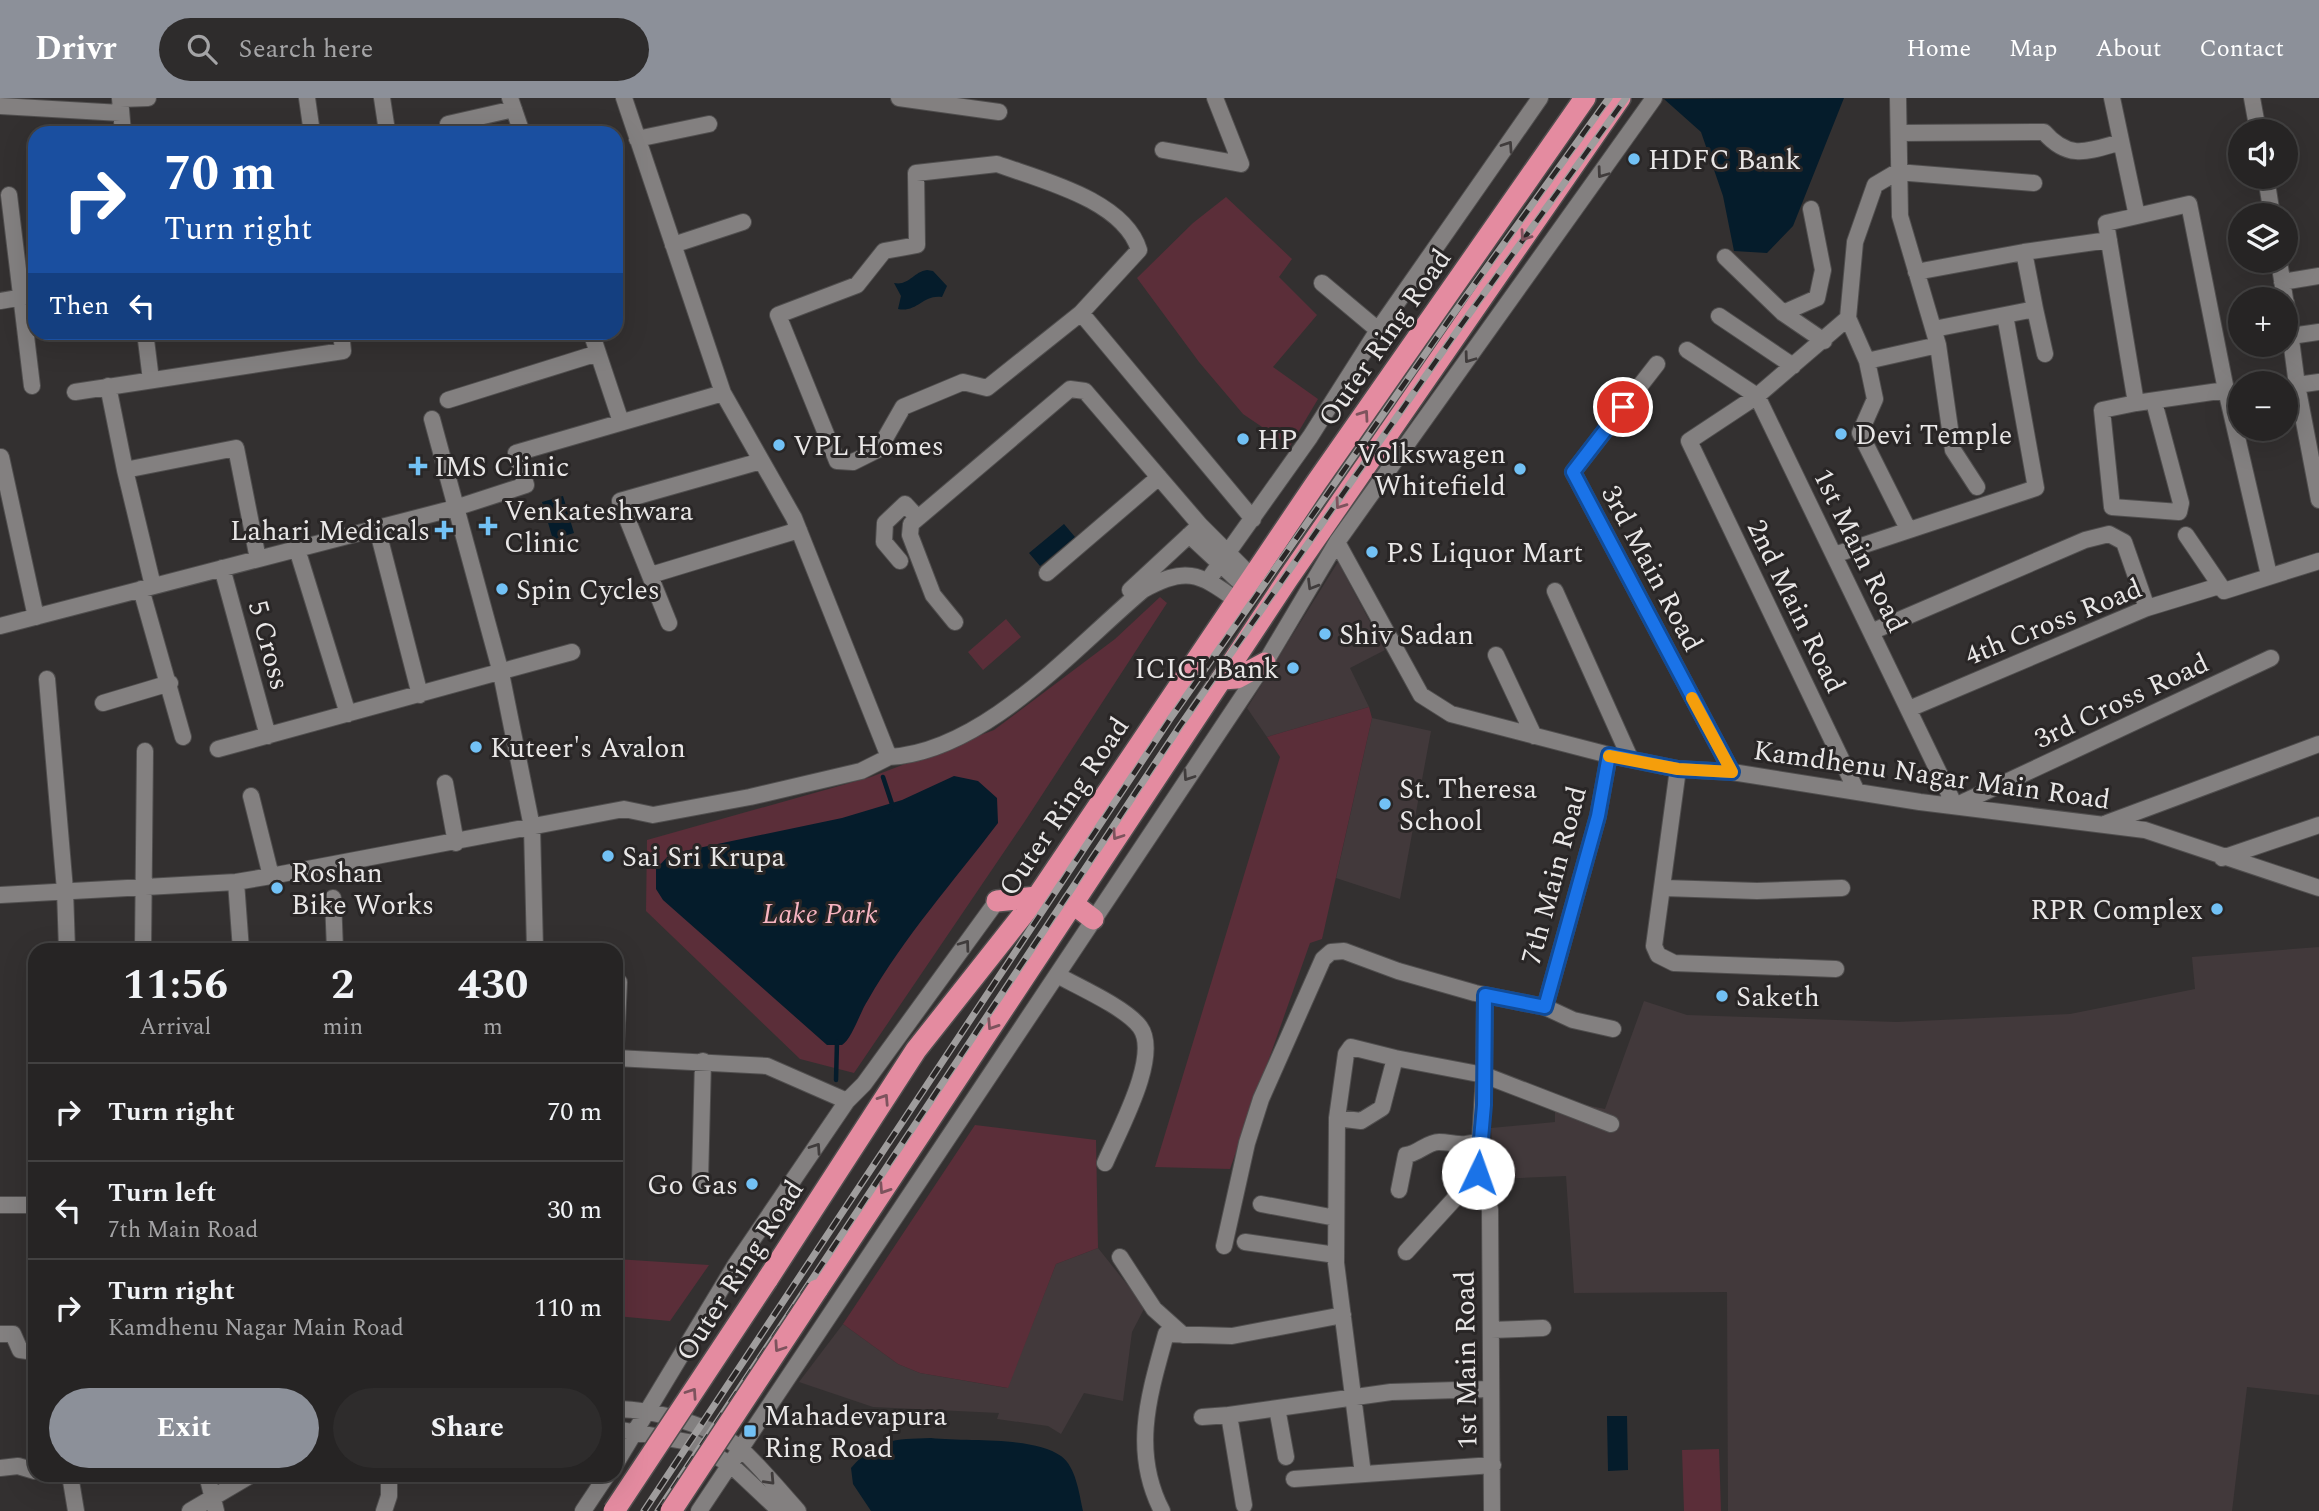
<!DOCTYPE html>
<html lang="en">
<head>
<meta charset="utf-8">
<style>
  :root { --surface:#262424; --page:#2e2c2c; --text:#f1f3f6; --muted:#a4a4a6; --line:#424141; --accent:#8c9099 }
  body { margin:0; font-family:Spectral,serif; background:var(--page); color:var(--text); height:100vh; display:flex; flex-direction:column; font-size:26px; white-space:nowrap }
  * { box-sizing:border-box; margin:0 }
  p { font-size:23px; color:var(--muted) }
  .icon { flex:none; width:38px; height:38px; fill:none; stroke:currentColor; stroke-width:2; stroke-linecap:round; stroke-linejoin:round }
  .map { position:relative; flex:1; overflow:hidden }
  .drawer { position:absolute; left:28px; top:845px; width:595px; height:539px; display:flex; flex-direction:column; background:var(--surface); border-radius:21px; box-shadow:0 7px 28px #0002,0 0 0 2px var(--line) }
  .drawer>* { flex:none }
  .top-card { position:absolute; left:28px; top:28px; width:595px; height:214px; border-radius:21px; box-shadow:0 7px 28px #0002,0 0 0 2px var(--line); background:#1a4fa0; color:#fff; overflow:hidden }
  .fabs { position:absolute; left:2228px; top:21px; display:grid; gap:14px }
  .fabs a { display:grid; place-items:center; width:70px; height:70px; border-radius:50%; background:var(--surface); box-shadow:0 7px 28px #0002,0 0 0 2px var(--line); font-size:35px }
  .pin { position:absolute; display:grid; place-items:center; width:60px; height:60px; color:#fff; margin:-30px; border:4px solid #fff; border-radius:50%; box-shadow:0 2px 7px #0007 }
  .me { position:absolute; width:77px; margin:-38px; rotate:3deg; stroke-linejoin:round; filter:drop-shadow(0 0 5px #0008) }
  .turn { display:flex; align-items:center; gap:24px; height:147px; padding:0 21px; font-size:32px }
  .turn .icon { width:91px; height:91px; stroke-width:2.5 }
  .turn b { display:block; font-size:49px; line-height:60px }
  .then { display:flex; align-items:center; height:66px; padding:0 21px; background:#0003; gap:14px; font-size:26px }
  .eta { display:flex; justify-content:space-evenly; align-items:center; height:119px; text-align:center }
  .eta b { font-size:42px; font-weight:700; line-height:49px }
  .action { display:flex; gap:14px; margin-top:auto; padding:14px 21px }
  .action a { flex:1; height:80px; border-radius:42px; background:var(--accent); color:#fff; font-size:28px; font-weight:700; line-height:80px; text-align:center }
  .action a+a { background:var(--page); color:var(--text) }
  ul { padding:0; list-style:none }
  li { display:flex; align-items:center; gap:21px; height:98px; padding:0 21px; border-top:2px solid var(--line) }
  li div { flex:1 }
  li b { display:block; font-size:26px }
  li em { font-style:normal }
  header { display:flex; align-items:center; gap:42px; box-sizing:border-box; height:98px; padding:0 35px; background:var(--accent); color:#fff }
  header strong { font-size:33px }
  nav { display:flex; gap:38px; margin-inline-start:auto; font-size:24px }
  .search { width:490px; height:63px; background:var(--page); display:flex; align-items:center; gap:18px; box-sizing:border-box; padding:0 24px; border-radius:38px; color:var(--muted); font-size:26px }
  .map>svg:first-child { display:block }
</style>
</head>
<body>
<header>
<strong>Drivr</strong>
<div class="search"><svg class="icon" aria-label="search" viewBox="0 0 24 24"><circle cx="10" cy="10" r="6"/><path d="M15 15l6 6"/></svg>Search here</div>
<nav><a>Home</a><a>Map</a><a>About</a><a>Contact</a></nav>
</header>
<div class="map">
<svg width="2319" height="1413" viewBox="0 0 2319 1413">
  <rect width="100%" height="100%" fill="#333030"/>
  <!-- built -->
  <path fill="#42393b" d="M 1338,464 L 1385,552 L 1350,570 L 1369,609 L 1267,639 L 1247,610 Z
    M 1372,620 L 1431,633 L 1400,801 L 1336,780 Z
    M 2319,849 L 2319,1297 L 2247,1289 L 2232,1413 L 1728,1413 L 1727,1194 L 1574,1195 L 1566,1078 L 1495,1081 L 1491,1030 L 1555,1024 L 1555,1001 L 1605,1011 L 1644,903 L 1687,917 L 1897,924 L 2070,916 L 2195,891 L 2192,859 Z
    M 1098,1150 L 1145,1209 L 1132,1234 L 1123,1303 L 1084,1295 L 1061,1336 L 1048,1328 L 997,1321 L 999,1315 L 873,1309 L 799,1284 L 843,1226 L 898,1266 L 920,1275 L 1007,1290 L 1056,1166 Z"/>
  <!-- green -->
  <path fill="#5b2e39" d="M 1226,99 L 1292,161 L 1279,179 L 1317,217 L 1273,269 L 1318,301 L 1290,348 L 1243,316 L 1199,264 L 1137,180 L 1193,125 Z
    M 1160,499 L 1167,505 L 1025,723 L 854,975 L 800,961 L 646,813 L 647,742 L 871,679 L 994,632 L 1115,541 Z
    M 1006,521 L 1021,539 L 983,572 L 968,554 Z
    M 1369,609 L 1372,620 L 1322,841 L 1310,845 L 1230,1071 L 1155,1069 L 1280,659 L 1267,639 Z
    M 975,1027 L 1096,1042 L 1098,1150 L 1056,1166 L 1008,1290 L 920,1275 L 898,1266 L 843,1226 Z
    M 616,1161 L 709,1167 L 670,1223 L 616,1218 Z
    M 1719,1351 L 1721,1413 L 1684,1413 L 1682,1352 Z"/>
  <!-- water -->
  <path fill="#051c2b" d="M 1844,0 L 1793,128 L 1767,155 L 1734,153 L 1723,98 L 1701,34 L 1664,1 Z
    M 927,172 L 933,173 L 947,188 L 942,199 C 923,196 917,215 898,211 L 901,198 L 894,185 C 909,188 913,174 927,172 Z
    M 563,398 L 574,435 L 564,438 L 567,448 L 556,452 L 542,404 Z
    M 1064,426 L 1075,439 L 1040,468 L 1029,455 Z
    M 954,678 L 978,683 L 997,700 L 998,725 C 954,783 904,839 868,902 C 860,914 852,941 842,947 L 827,947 L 663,802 L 656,791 L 656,771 L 670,756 L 842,720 L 902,702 Z
    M 1607,1318 L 1627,1318 L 1628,1372 L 1608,1373 Z
    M 931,1340 C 967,1344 1034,1338 1061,1358 C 1076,1369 1079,1395 1083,1413 L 871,1413 L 853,1386 L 851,1370 C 876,1341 894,1341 931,1340 Z"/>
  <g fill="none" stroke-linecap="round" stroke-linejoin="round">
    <!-- stream -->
    <path stroke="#051c2b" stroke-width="4.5" d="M 883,679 L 892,706 L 890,711
      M 836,982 L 837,944"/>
    <!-- minor casing -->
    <g stroke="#504e4e" stroke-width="18">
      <path id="minor" d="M 120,0 L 123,35
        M 307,0 L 312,35
        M 382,0 L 387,33
        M 510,0 L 522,35
        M 624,0 L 723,295 L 794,420 L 889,659 C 984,654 1073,551 1143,492 C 1184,469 1199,474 1236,502
        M 899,0 L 999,14
        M 1898,0 L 1900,118 L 1938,247 L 1953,352 L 1977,389
        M 2112,0 L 2137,118 L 2189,106 L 2226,292 L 2269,477
        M 2252,0 L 2258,33
        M 120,1 L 148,0
        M 0,8 L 121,15
        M 448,26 L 514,11
        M 1899,35 L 2044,34 C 2069,63 2089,53 2121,44
        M 637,41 L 709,26
        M 1163,52 L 1241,66 L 1215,0
        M 997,66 C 1041,82 1124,102 1139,152 L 1081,215 L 987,290 L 963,284 L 903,309 L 879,351 L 853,364 L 837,363 L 778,217 L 857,187 L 884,153 L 917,147 L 916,75 Z
        M 2266,79 L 2272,117
        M 2034,85 L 1897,74 L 1875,87 L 1855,144 L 1848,220 L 1757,298 L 1955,708 L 2271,560
        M 9,97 L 32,288
        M 2137,118 L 2106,125 L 2136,305 L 2226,292
        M 673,147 L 743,124
        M 2024,154 L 2109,142
        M 1725,159 L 1783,215 L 1824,243
        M 2279,163 L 2285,201
        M 1916,174 L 2024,154 L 2035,211 L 1934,231
        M 2282,184 L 2319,178
        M 1322,185 L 1378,232
        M 0,203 L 35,197
        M 2286,204 L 2297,287 L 2319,402
        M 2035,211 L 2045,256
        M 1081,215 L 1253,421
        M 1783,215 L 1817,200 L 1823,172 L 1811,111
        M 1719,218 L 1793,268
        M 1848,220 L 1867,263 L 1875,301 L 1860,335 L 1908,431
        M 145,234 L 151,282
        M 591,234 L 621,324
        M 2291,238 L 2319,234
        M 1687,252 L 1757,298 L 1689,343 L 1857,694
        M 1867,263 L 1938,247
        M 1657,266 L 1573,374 L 1732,674
        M 2297,287 L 2319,284
        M 108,288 L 125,372 L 153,488
        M 75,294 L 343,253 L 341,234
        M 448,302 L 598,255
        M 2136,305 L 2102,312 L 2112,409 L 2179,414 L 2181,405 L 2154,304
        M 432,321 L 501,575 L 532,729 L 535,852
        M 1,359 L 36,519
        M 125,372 L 236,350 L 258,461
        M 377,430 L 420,597
        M 1189,437 L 1245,489
        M 2186,437 L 2224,493 L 2319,463
        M 1337,444 L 1421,597 L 1451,616 L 1609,657 L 1678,671 L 1732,674 L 1920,704 L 2145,732 L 2319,790
        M 297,451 L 348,616
        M 1834,457 L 2036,390 L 2005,217
        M 900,463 L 884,444 L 885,425 L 905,406 L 918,420
        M 222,470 L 268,638
        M 1047,475 L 1159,379
        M 651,477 L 799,432
        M 1209,481 L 1310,339 L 1378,232 L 1540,0
        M 141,491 L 183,639
        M 1130,492 L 1200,427
        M 1555,493 L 1630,660
        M 955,524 L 933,497 L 910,437 L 911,426 L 1070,291 L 1085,293 L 1200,427 L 1252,479
        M 669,525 L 620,403 L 761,363
        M 0,528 L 455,410 L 526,387 L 516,355 L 723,295
        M 1871,534 L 2085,442 L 2109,436 L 2124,444 L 2147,510
        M 1496,557 L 1534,638
        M 47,581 L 65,792 L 67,852
        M 103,605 L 170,585
        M 1909,611 L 2147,510 L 2219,488
        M 218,651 L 572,554
        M 1678,671 L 1654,848 L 1658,857 L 1674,865 L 1836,871
        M 445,685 L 456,745
        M 251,698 L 271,778
        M 2107,725 L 2319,646
        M 2222,760 L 2319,727
        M 236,784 L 241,852
        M 1664,790 L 1757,793 L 1842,790
        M 0,797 L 236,784 L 271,778 L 624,711 L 653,717 L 750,699 L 861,673 L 889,659
        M 333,800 L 335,852
        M 143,852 L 145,653
        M 1057,877 C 1079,889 1126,910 1140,929 C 1161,958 1118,1034 1105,1065
        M 1545,909 L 1598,718 L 1609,657
        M 616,946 L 619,884
        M 616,960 L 767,968 L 847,1003
        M 1337,1020 L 1346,956 L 1351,949 L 1395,960
        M 700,1083 L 703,963
        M 1399,1092 L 1406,1057 C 1418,1056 1427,1044 1439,1044 C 1453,1044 1466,1050 1480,1042
        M 1261,1106 L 1336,1120
        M 0,1107 L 35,1107
        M 1490,1111 L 1492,1413
        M 1245,1144 L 1336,1157
        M 1224,1148 L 1247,1045 L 1261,1001 L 1323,861 L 1331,854 L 1344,853 L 1398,873 L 1475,895 L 1545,909 L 1573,922 L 1613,931
        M 1406,1154 L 1478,1075 L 1484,977 L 1611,1026
        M 1120,1159 L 1154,1211 L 1183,1237
        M 1491,1232 L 1543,1230
        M 0,1236 L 13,1236 L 20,1252 L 35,1254
        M 1277,1310 L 1286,1359
        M 616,1311 C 652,1311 716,1328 743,1353 C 762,1371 780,1393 798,1413
        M 1202,1319 L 1229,1317
        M 616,1331 L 694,1345 L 731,1367 L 780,1413
        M 616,1365 L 736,1166 L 847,1003 L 864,986 L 997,803
        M 0,1370 L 18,1368 L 35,1373
        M 1363,1376 L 1336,1165 L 1337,1020 L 1361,1023 L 1382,1010 L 1395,960 L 1484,977 L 1485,897
        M 70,1377 L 76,1413
        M 207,1377 L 216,1413
        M 1294,1381 L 1493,1367
        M 1244,1407 L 1229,1317 L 1391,1294 L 1491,1291
        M 190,1413 L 251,1377
        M 384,1413 L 389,1398 L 389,1377
        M 583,1413 L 607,1377
        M 699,1413 L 1265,565 L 1337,444 L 1654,0
        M 1162,1413 C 1131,1353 1149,1297 1166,1236 L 1232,1238 L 1343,1217"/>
    </g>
    <!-- highway casing -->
    <g stroke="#504e4e" stroke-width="24">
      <path id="highway" d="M 1222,581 L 1237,580 L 1265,565
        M 997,803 L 1037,799
        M 1072,805 L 1093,821
        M 767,1182 L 916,952 L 1037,799 L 1316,385 L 1585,0
        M 817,1192 L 1287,482 L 1620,0"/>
    </g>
    <!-- minor -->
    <use href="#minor" stroke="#838080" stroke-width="16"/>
    <!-- highway -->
    <use href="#highway" stroke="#e48ba0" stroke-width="21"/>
    <!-- rail casing -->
    <g stroke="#9f9d9d" stroke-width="7">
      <path id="rail" d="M 644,1413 L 1170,621 L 1451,219 L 1609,0
        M 658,1413 L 1180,628 L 1462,226 L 1626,0"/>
    </g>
    <!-- rail -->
    <use href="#rail" stroke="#292626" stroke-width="4.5" stroke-dasharray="13" stroke-linecap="butt"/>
    <!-- highway-bridge casing -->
    <g stroke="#504e4e" stroke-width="24" stroke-linecap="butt">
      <path id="highway-bridge" d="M 614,1413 L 767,1182
        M 671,1413 L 817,1192"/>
    </g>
    <!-- highway-bridge -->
    <use href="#highway-bridge" stroke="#e48ba0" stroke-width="21"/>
  </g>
  <!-- one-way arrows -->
  <defs><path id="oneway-chevron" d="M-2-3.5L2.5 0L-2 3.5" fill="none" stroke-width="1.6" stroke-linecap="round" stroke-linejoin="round" transform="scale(1.75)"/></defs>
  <g stroke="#403c3c">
    <use href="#oneway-chevron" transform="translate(1508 48) rotate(-56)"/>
    <use href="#oneway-chevron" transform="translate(1602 75) rotate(126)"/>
    <use href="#oneway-chevron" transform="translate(1469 260) rotate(126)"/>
    <use href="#oneway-chevron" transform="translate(1312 487) rotate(121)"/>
    <use href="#oneway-chevron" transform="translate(1188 678) rotate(124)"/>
    <use href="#oneway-chevron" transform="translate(965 847) rotate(-54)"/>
    <use href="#oneway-chevron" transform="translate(816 1050) rotate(-56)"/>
    <use href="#oneway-chevron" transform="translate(770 1382) rotate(47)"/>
  </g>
  <g stroke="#7d535d">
    <use href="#oneway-chevron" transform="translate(1525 138) rotate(125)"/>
    <use href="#oneway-chevron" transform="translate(1364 317) rotate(-55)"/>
    <use href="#oneway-chevron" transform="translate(1340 406) rotate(125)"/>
    <use href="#oneway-chevron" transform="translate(1117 737) rotate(124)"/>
    <use href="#oneway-chevron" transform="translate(992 927) rotate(123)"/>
    <use href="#oneway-chevron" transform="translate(884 1001) rotate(-57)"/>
    <use href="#oneway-chevron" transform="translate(884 1091) rotate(123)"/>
    <use href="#oneway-chevron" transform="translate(779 1249) rotate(124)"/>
    <use href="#oneway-chevron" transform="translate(692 1295) rotate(-56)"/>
  </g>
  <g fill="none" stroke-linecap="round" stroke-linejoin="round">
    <!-- route casing -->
    <g stroke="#114b97" stroke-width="18">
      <path id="route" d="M 1478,1075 L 1484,1007 L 1485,897 L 1545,909 L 1598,718 L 1609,657 L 1678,671 L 1732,674 L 1573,374 L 1623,309"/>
    </g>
    <!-- route -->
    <use href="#route" stroke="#1a73e8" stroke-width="12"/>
    <!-- slow -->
    <path stroke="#f59e0b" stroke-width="12" d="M 1609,658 L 1678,671 L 1732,674 L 1692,600"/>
  </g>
  <!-- markers -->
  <g fill="#72c1f5" stroke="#292626" stroke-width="2.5">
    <circle cx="1634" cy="61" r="7"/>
    <circle cx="1841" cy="336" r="7"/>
    <circle cx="1243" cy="341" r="7"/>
    <circle cx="779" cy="347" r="7"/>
    <path d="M414.5 357.5h7v7h7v7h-7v7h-7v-7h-7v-7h7z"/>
    <circle cx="1520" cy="371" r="7"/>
    <path d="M484.5 417.5h7v7h7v7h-7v7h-7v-7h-7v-7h7z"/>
    <path d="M440.5 421.5h7v7h7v7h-7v7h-7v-7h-7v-7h7z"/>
    <circle cx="1372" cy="454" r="7"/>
    <circle cx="502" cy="491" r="7"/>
    <circle cx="1325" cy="536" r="7"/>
    <circle cx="1293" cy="570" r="7"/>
    <circle cx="476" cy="649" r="7"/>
    <circle cx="1385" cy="706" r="7"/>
    <circle cx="608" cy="758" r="7"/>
    <circle cx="277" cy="790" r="7"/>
    <circle cx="2217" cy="811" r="7"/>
    <circle cx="1722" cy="898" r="7"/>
    <circle cx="752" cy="1086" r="7"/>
    <rect x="743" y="1326" width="14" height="14" rx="3.5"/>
  </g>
  <g text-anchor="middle" stroke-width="6" stroke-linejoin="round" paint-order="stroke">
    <!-- poi labels -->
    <g font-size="28" fill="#e9e7e7" stroke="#292626" text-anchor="start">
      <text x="1648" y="71">HDFC Bank</text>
      <text x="1855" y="346">Devi Temple</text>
      <text x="1257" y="351">HP</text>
      <text x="793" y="357">VPL Homes</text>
      <text x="1506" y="365" text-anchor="end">Volkswagen<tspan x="1506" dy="32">Whitefield</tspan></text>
      <text x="434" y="378">IMS Clinic</text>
      <text x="504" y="422">Venkateshwara<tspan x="504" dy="32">Clinic</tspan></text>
      <text x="430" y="442" text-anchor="end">Lahari Medicals</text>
      <text x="1386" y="464">P.S Liquor Mart</text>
      <text x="516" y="501">Spin Cycles</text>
      <text x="1339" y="546">Shiv Sadan</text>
      <text x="1279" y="580" text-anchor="end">ICICI Bank</text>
      <text x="490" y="659">Kuteer's Avalon</text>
      <text x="1399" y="700">St. Theresa<tspan x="1399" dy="32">School</tspan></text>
      <text x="622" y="768">Sai Sri Krupa</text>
      <text x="291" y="784">Roshan<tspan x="291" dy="32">Bike Works</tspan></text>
      <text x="2203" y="821" text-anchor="end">RPR Complex</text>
      <text x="1736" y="908">Saketh</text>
      <text x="738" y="1096" text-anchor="end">Go Gas</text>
      <text x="764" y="1327">Mahadevapura<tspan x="764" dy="32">Ring Road</tspan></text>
    </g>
    <!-- street labels -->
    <g font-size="28" fill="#e9e7e7" stroke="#292626">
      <text transform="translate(1384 239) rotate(-55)" y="10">Outer Ring Road</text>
      <text transform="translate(1861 452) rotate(64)" y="10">1st Main Road</text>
      <text transform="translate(1653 470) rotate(62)" y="10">3rd Main Road</text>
      <text transform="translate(1797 508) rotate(64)" y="10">2nd Main Road</text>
      <text transform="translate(2053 523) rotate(-22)" y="10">4th Cross Road</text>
      <text transform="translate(270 547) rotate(75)" y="10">5 Cross</text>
      <text transform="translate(2121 602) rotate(-25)" y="10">3rd Cross Road</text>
      <text transform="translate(1932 676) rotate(8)" y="10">Kamdhenu Nagar Main Road</text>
      <text transform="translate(1063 708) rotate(-56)" y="10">Outer Ring Road</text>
      <text transform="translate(1553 777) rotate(-75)" y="10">7th Main Road</text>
      <text transform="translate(739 1172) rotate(-57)" y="10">Outer Ring Road</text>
      <text transform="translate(1465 1262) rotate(-91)" y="10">1st Main Road</text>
    </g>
    <!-- park labels -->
    <g font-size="28" font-style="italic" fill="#f7b4c1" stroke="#292626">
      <text x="820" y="825">Lake Park</text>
    </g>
  </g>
</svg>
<div class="fabs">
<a><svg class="icon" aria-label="sound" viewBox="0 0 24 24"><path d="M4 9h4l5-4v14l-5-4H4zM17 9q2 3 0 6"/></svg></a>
<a><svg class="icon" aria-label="layers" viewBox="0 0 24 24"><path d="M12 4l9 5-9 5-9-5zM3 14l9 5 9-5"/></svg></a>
<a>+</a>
<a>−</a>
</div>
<div class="pin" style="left:1623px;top:309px;background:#d93025"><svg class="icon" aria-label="arrive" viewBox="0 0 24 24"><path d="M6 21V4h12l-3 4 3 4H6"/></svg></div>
<svg class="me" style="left:1478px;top:1075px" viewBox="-20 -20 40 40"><circle r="19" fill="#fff"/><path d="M0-13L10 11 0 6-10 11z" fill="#1a73e8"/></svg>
<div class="top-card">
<div class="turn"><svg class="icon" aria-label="right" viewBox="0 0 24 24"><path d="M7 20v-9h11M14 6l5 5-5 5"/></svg><div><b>70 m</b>Turn right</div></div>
<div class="then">Then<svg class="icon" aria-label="left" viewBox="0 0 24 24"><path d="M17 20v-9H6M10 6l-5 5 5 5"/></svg></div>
</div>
<section class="drawer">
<div class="eta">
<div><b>11:56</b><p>Arrival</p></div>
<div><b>2</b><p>min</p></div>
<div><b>430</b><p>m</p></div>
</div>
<ul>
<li><svg class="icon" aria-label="right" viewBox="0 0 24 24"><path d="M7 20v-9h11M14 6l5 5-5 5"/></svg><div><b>Turn right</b></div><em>70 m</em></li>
<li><svg class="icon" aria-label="left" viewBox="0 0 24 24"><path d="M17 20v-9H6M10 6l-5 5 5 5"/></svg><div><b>Turn left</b><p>7th Main Road</p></div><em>30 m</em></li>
<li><svg class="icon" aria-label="right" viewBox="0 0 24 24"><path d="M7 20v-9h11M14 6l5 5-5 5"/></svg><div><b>Turn right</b><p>Kamdhenu Nagar Main Road</p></div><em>110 m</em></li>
</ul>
<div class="action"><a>Exit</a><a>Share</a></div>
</section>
</div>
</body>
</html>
